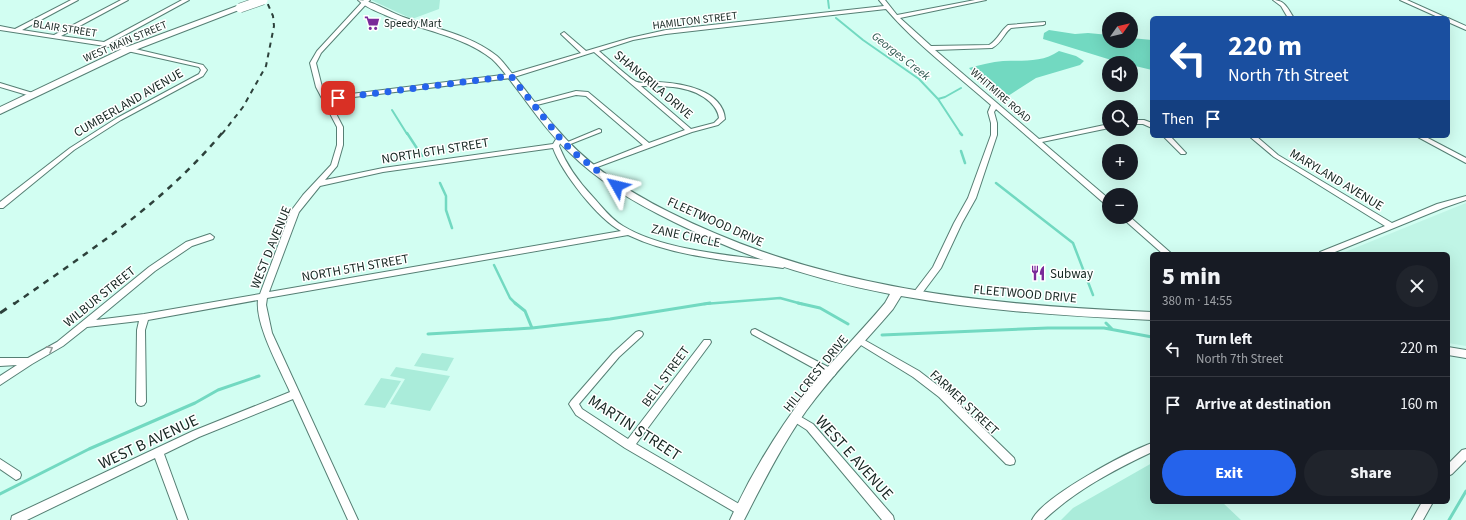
<!DOCTYPE html>
<html lang="en">
<head>
<meta charset="utf-8">
<style>
  :root { --surface:#171b24; --page:#20242c; --text:#f1f3f6; --muted:#9ea1a6; --line:#363941; --accent:#2563eb }
  body { margin:0; font-family:"Source Sans 3",sans-serif; background:var(--page); color:var(--text); height:100vh; display:flex; flex-direction:column; font-size:15px; white-space:nowrap }
  * { box-sizing:border-box; margin:0 }
  p { font-size:13px; color:var(--muted) }
  .icon { flex:none; width:22px; height:22px; fill:none; stroke:currentColor; stroke-width:2; stroke-linecap:round; stroke-linejoin:round }
  .map { position:relative; flex:1; overflow:hidden }
  .side { position:absolute; left:1150px; top:252px; width:300px; height:252px; display:flex; flex-direction:column; background:var(--surface); border-radius:6px; box-shadow:0 4px 16px #0002 }
  .side>* { flex:none }
  .hud { position:absolute; left:1150px; top:16px; width:300px; height:122px; border-radius:6px; box-shadow:0 4px 16px #0002; background:#1a4fa0; color:#fff; overflow:hidden }
  .needle { width:26px; rotate:56deg }
  .fabs { position:absolute; left:1102px; top:12px; display:grid; gap:8px }
  .fabs a { display:grid; place-items:center; width:36px; height:36px; border-radius:50%; background:var(--surface); box-shadow:0 4px 16px #0002; font-size:20px }
  .pin { position:absolute; display:grid; place-items:center; width:34px; height:34px; color:#fff; margin:-17px; border-radius:8px; box-shadow:0 2px 6px #0006 }
  .me { position:absolute; width:44px; margin:-22px; rotate:307deg; stroke-linejoin:round; filter:drop-shadow(0 0 3px #0008) }
  .turn { display:flex; align-items:center; gap:14px; height:84px; padding:0 12px; font-size:18px }
  .turn .icon { width:52px; height:52px; stroke-width:2.5 }
  .turn b { display:block; font-size:28px; line-height:34px }
  .then { display:flex; align-items:center; height:38px; padding:0 12px; background:#0003; gap:8px; font-size:15px }
  .round { display:grid; place-items:center; flex:none; width:42px; height:42px; border-radius:21px; background:var(--page) }
  .head { display:flex; align-items:center; justify-content:space-between; height:68px; padding:0 12px }
  h1 { font-size:24px; font-weight:800; line-height:30px }
  .action { display:flex; gap:8px; margin-top:auto; padding:8px 12px }
  .action a { flex:1; height:46px; border-radius:24px; background:var(--accent); color:#fff; font-size:16px; font-weight:800; line-height:46px; text-align:center }
  .action a+a { background:var(--page); color:var(--text) }
  ul { padding:0; list-style:none }
  li { display:flex; align-items:center; gap:12px; height:56px; padding:0 12px; border-top:1px solid var(--line) }
  li div { flex:1 }
  li b { display:block; font-size:15px }
  li em { font-style:normal }
  .map>svg:first-child { display:block }
</style>
</head>
<body>
<div class="map">
<svg width="1466" height="520" viewBox="0 0 1466 520">
  <rect width="100%" height="100%" fill="#d2fef2"/>
  <!-- built -->
  <path fill="#c0f5e6" d="M 1466,203 L 1466,346 L 1448,343 L 1448,254 L 1340,254 Z"/>
  <!-- green -->
  <path fill="#aaecda" d="M 371,0 L 440,0 L 439,9 L 412,19 Z
    M 422,353 L 454,358 L 447,371 L 414,366 Z
    M 396,367 L 450,376 L 430,411 L 390,404 L 405,379 L 390,376 Z
    M 381,378 L 401,381 L 385,408 L 364,405 Z
    M 1152,463 L 1152,502 L 1222,502 L 1241,520 L 1061,520 L 1073,508 Z"/>
  <!-- water -->
  <path fill="#72d9c1" d="M 1049,30 L 1075,34 L 1088,33 L 1109,35 L 1109,41 L 1131,41 L 1131,38 L 1152,40 L 1152,70 L 1131,65 L 1131,63 L 1121,63 L 1043,39 L 1044,33 Z
    M 1059,51 L 1076,56 L 1084,61 L 1080,65 L 1036,78 L 1008,96 C 991,92 980,80 969,68 C 980,65 992,62 1003,61 C 1023,60 1042,63 1059,51 Z"/>
  <g fill="none" stroke-linecap="round" stroke-linejoin="round">
    <!-- stream-far2 -->
    <path stroke="#72d9c1" stroke-width="2" d="M 828,0 L 829,8
      M 836,18 L 863,40 L 919,79 L 938,99 L 961,134
      M 938,99 L 945,97 L 961,88
      M 392,110 L 407,134"/>
    <!-- stream-far1 -->
    <path stroke="#72d9c1" stroke-width="2.5" d="M 407,133 L 422,156
      M 960,133 L 962,135
      M 961,151 L 965,163
      M 440,183 L 446,196 L 446,210 L 452,228
      M 996,183 L 1073,243 L 1093,295
      M 494,265 L 510,298 L 516,304
      M 704,304 L 780,298 L 802,304"/>
    <!-- stream -->
    <path stroke="#72d9c1" stroke-width="3" d="M 515,303 L 525,311 L 532,328
      M 798,303 L 820,308 L 848,324
      M 1106,323 L 1112,329
      M 428,334 L 532,328 L 610,319 L 710,303
      M 882,335 L 1048,328 L 1104,328 L 1152,337
      M 0,494 L 89,449 L 195,403 L 218,390 L 259,376
      M 1449,520 L 1466,491"/>
    <!-- minor casing -->
    <g stroke="#567f74" stroke-width="2">
      <path id="minor" d="M 71,0 L 78,0 L 22,30 L 54,35 L 121,0 L 128,0 L 61,36 L 104,42 L 182,0 L 189,0 L 110,43 L 203,65 L 207,70 L 203,76 L 121,120 L 74,150 L 3,208 L 0,208 L 0,202 L 70,148 L 117,118 L 199,74 L 201,70 L 199,67 L 105,46 L 0,30 L 0,26 L 15,29 Z
        M 364,0 L 370,0 L 321,53 L 316,63 L 322,87 L 327,97 L 510,74 L 581,53 L 562,35 L 561,34 L 564,32 L 586,51 L 630,38 L 666,30 L 884,6 L 879,0 L 885,0 L 897,15 L 975,0 L 986,0 L 900,18 L 931,46 L 989,45 C 998,40 1000,31 1008,25 L 1045,22 L 1045,24 L 1043,25 L 1011,28 C 1003,34 1003,42 992,48 L 935,50 L 1039,139 L 1109,124 L 1109,128 L 1042,142 L 1109,199 L 1109,205 L 1106,205 L 996,109 L 994,112 L 997,123 L 997,135 L 976,198 L 962,223 L 941,268 L 920,296 L 914,296 L 913,294 L 914,292 L 933,267 L 954,223 L 968,198 L 991,135 L 991,123 L 988,112 L 991,105 C 957,75 915,43 886,9 L 666,34 L 633,40 L 599,51 C 605,56 632,81 637,82 C 643,84 652,82 658,82 C 681,83 723,90 725,119 L 718,125 L 692,132 L 592,169 L 589,167 L 590,166 L 643,145 L 586,96 L 576,95 L 533,106 L 531,105 L 531,103 L 576,91 L 588,92 L 649,143 L 685,130 L 594,52 L 511,78 L 329,100 L 343,127 L 343,145 L 337,166 L 325,180 L 383,168 L 553,144 L 558,136 L 560,135 L 563,137 L 559,146 C 567,166 578,181 593,197 C 602,207 611,219 623,226 C 664,251 736,256 783,262 L 787,265 L 783,268 C 733,261 674,257 628,235 L 267,298 L 266,305 L 272,333 L 358,520 L 348,520 L 293,399 L 199,437 L 164,454 L 188,520 L 178,520 L 155,458 L 27,520 L 11,520 L 12,516 L 193,431 L 290,392 C 280,369 255,325 258,300 L 148,320 L 145,330 L 146,402 L 144,405 L 141,406 L 138,405 L 136,402 L 137,330 L 139,321 L 87,327 L 63,346 L 32,364 L 0,385 L 0,376 L 17,365 L 0,366 L 0,358 L 28,358 L 57,342 L 149,267 L 186,242 L 210,234 L 214,237 L 213,239 L 192,246 L 155,271 L 96,320 L 144,314 L 260,294 L 291,211 L 303,195 L 331,165 L 337,145 L 337,127 L 316,87 L 310,63 L 317,51 ZM 641,86 C 664,86 692,85 710,102 C 715,107 718,111 719,118 L 714,123 L 691,129 ZM 553,148 C 562,173 598,219 621,231 L 269,292 L 299,212 L 320,186 L 383,172 Z
        M 1273,0 C 1285,0 1288,9 1294,18 L 1288,18 L 1281,6 Z
        M 1400,0 L 1407,0 L 1447,18 L 1440,18 Z
        M 1448,18 L 1466,26 L 1466,30 L 1448,22 Z
        M 0,83 L 36,94 L 37,95 L 34,97 L 0,87 Z
        M 1131,120 L 1144,120 L 1152,123 L 1152,128 L 1143,124 L 1131,124 Z
        M 599,129 L 601,130 L 601,132 L 568,145 L 564,145 L 563,144 Z
        M 1163,136 L 1170,136 L 1185,152 L 1186,153 L 1185,154 L 1181,154 Z
        M 1249,136 L 1256,136 L 1278,155 L 1392,223 L 1437,204 L 1466,196 L 1466,200 L 1443,208 L 1330,254 L 1319,254 L 1320,252 L 1385,226 L 1274,157 Z
        M 1416,136 L 1424,136 L 1466,158 L 1466,163 Z
        M 1121,217 L 1130,217 L 1172,254 L 1163,254 Z
        M 755,329 L 834,370 L 836,373 L 834,376 L 831,377 L 828,376 L 752,334 L 751,332 L 752,330 Z
        M 639,331 L 642,332 L 643,334 L 642,336 L 619,357 L 579,404 L 582,409 L 628,439 L 704,340 L 710,340 L 711,342 L 710,344 L 636,444 L 746,508 L 747,511 L 746,514 L 742,516 L 738,514 L 625,448 L 576,415 L 569,404 L 571,401 L 613,353 L 636,332 Z
        M 859,337 L 919,371 L 945,391 L 1014,458 L 1015,461 L 1014,464 L 1010,465 L 1006,464 L 939,397 L 913,377 L 856,342 L 855,340 L 856,338 Z
        M 796,414 L 813,424 L 893,516 L 894,520 L 882,520 L 807,430 L 793,421 L 791,418 L 793,415 Z
        M 1152,443 L 1152,452 C 1114,470 1076,490 1044,520 L 1032,520 C 1042,497 1127,452 1152,443 Z
        M 1466,449 L 1466,460 L 1452,474 L 1448,476 L 1448,464 L 1462,450 Z
        M 0,459 L 20,472 L 21,475 L 20,478 L 16,480 L 0,469 Z
        M 1422,502 L 1433,502 L 1423,520 L 1412,520 Z"/>
    </g>
    <!-- tertiary casing -->
    <g stroke="#567f74" stroke-width="2">
      <path id="tertiary" d="M 358,0 C 372,0 389,12 403,17 C 433,28 471,35 497,56 C 503,61 509,70 514,76 C 528,93 541,111 556,128 C 587,165 627,191 669,212 C 821,289 984,305 1152,312 L 1152,320 C 1068,316 984,311 901,296 L 893,309 C 864,343 832,375 806,411 C 782,445 763,483 744,520 L 730,520 C 750,476 778,430 807,392 C 831,361 860,333 885,303 L 890,294 C 815,280 742,256 674,222 C 637,204 599,182 570,153 C 549,134 533,110 516,88 C 509,79 501,67 492,59 C 462,35 419,30 385,15 C 376,11 365,7 358,0 Z
        M 1448,347 L 1466,350 L 1466,358 L 1448,355 Z"/>
    </g>
    <!-- secondary casing -->
    <g stroke="#567f74" stroke-width="2">
      <path id="secondary" d="M 237,6 L 243,6 L 244,8 L 130,52 L 0,114 L 0,107 L 124,48 Z"/>
    </g>
    <!-- minor -->
    <use href="#minor" fill="#fff" fill-rule="evenodd"/>
    <!-- tertiary -->
    <use href="#tertiary" fill="#fff" fill-rule="evenodd"/>
    <!-- secondary -->
    <use href="#secondary" fill="#fff" fill-rule="evenodd"/>
    <!-- rail-far2 -->
    <path stroke="#2d413b" stroke-width="2" stroke-dasharray="5 5" stroke-linecap="butt" d="M 222,134 L 243,107 L 266,66 L 274,26 L 273,16 L 266,0"/>
    <!-- rail-far1 -->
    <path stroke="#2d413b" stroke-width="2.5" stroke-dasharray="6 6" stroke-linecap="butt" d="M 14,304 C 87,253 165,202 222,133"/>
    <!-- rail -->
    <path stroke="#2d413b" stroke-width="3" stroke-dasharray="8 8" stroke-linecap="butt" d="M 0,313 L 15,303"/>
    <!-- secondary-bridge casing -->
    <g stroke="#567f74" stroke-width="10" stroke-linecap="butt">
      <path id="secondary-bridge" d="M 240,8 L 263,0"/>
    </g>
    <!-- secondary-bridge -->
    <use href="#secondary-bridge" stroke="#fff" stroke-width="9"/>
  </g>
  <!-- one-way arrows -->
  <defs><path id="oneway-chevron" d="M-2-3.5L2.5 0L-2 3.5" fill="none" stroke-width="1.6" stroke-linecap="round" stroke-linejoin="round"/></defs>
  <use stroke="#969d9b" href="#oneway-chevron" transform="translate(50 349) rotate(-29)"/>
  <g fill="none" stroke-linecap="round" stroke-linejoin="round">
    <!-- route -->
    <path stroke="#2563eb" stroke-width="7" stroke-dasharray="0 12.6" d="M 338,98 L 511,76 L 560,138 L 573,152 L 617,186"/>
  </g>
  <!-- icons -->
  <defs>
    <g id="supermarket-bare" transform="scale(1.2)"><path d="M-6-5.5h2.5l.6 2H6L4.5 2H-2.5L-4.4-4H-6ZM-1.5 3.2a1.3 1.3 0 1 0 .1 0ZM3 3.2a1.3 1.3 0 1 0 .1 0Z" fill="#7a2999" stroke="#fff" stroke-width="2.5" paint-order="stroke"/></g>
    <g id="restaurant-bare" transform="scale(1.2)"><path d="M-5-6h1v4h1v-4h1v4h1v-4h1v5L-1.5 .5V6h-2V.5L-5-1ZM5-6V6H3V1.5H1.5Q1.5-4 5-6Z" fill="#7a2999" stroke="#fff" stroke-width="2.5" paint-order="stroke"/></g>
  </defs>
  <g fill-rule="evenodd">
    <use href="#supermarket-bare" x="372" y="23"/>
    <use href="#restaurant-bare" x="1038" y="273"/>
  </g>
  <g text-anchor="middle" stroke-width="3" stroke-linejoin="round" paint-order="stroke">
    <!-- far-street labels -->
    <g font-size="11" fill="#152621" stroke="#fff">
      <text transform="translate(695 20) rotate(-7)" y="4">HAMILTON STREET</text>
      <text transform="translate(65 28) rotate(9)" y="4">BLAIR STREET</text>
      <text transform="translate(125 41) rotate(-23)" y="4">WEST MAIN STREET</text>
      <text transform="translate(1001 95) rotate(41)" y="4">WHITMIRE ROAD</text>
    </g>
    <!-- far-poi labels -->
    <g font-size="11" fill="#152621" stroke="#fff" text-anchor="start">
      <text x="384" y="27">Speedy Mart</text>
    </g>
    <!-- far-water labels -->
    <g font-size="12" font-style="italic" fill="#28554b" stroke="#fff">
      <text transform="translate(901 56) rotate(38)" y="4">Georges Creek</text>
    </g>
    <!-- street labels -->
    <g font-size="13" fill="#152621" stroke="#fff">
      <text transform="translate(654 84) rotate(40)" y="5">SHANGRILA DRIVE</text>
      <text transform="translate(128 102) rotate(-30)" y="5">CUMBERLAND AVENUE</text>
      <text transform="translate(435 150) rotate(-9)" y="5">NORTH 6TH STREET</text>
      <text transform="translate(1337 179) rotate(31)" y="5">MARYLAND AVENUE</text>
      <text transform="translate(716 221) rotate(24)" y="5">FLEETWOOD DRIVE</text>
      <text transform="translate(686 235) rotate(12)" y="5">ZANE CIRCLE</text>
      <text transform="translate(270 247) rotate(-68)" y="5">WEST D AVENUE</text>
      <text transform="translate(355 267) rotate(-10)" y="5">NORTH 5TH STREET</text>
      <text transform="translate(1025 293) rotate(5)" y="5">FLEETWOOD DRIVE</text>
      <text transform="translate(99 296) rotate(-39)" y="5">WILBUR STREET</text>
      <text transform="translate(815 373) rotate(-51)" y="5">HILLCREST DRIVE</text>
      <text transform="translate(665 376) rotate(-54)" y="5">BELL STREET</text>
      <text transform="translate(965 402) rotate(43)" y="5">FARMER STREET</text>
    </g>
    <!-- poi labels -->
    <g font-size="13" fill="#152621" stroke="#fff" text-anchor="start">
      <text x="1050" y="278">Subway</text>
    </g>
    <!-- near-street labels -->
    <g font-size="16" fill="#152621" stroke="#fff">
      <text transform="translate(635 427) rotate(33)" y="6">MARTIN STREET</text>
      <text transform="translate(148 441) rotate(-25)" y="6">WEST B AVENUE</text>
      <text transform="translate(855 457) rotate(48)" y="6">WEST E AVENUE</text>
    </g>
  </g>
</svg>
<div class="fabs">
<a><svg class="needle" viewBox="-14 -14 28 28"><path d="M0-13l5 13h-10z" fill="#e53935"/><path d="M0 13l5-13h-10z" fill="#9ea1a6"/></svg></a>
<a><svg class="icon" aria-label="sound" viewBox="0 0 24 24"><path d="M4 9h4l5-4v14l-5-4H4zM17 9q2 3 0 6"/></svg></a>
<a><svg class="icon" aria-label="search" viewBox="0 0 24 24"><circle cx="10" cy="10" r="6"/><path d="M15 15l6 6"/></svg></a>
<a>+</a>
<a>−</a>
</div>
<div class="pin" style="left:338px;top:98px;background:#d93025"><svg class="icon" aria-label="arrive" viewBox="0 0 24 24"><path d="M6 21V4h12l-3 4 3 4H6"/></svg></div>
<svg class="me" style="left:617px;top:186px" viewBox="-20 -20 40 40"><path d="M0-17L14 15 0 8-14 15z" fill="#2563eb" stroke="#fff" stroke-width="4"/></svg>
<div class="hud">
<div class="turn"><svg class="icon" aria-label="left" viewBox="0 0 24 24"><path d="M17 20v-9H6M10 6l-5 5 5 5"/></svg><div><b>220 m</b>North 7th Street</div></div>
<div class="then">Then<svg class="icon" aria-label="arrive" viewBox="0 0 24 24"><path d="M6 21V4h12l-3 4 3 4H6"/></svg></div>
</div>
<section class="side">
<div class="head"><div><h1>5 min</h1><p>380 m · 14:55</p></div><a class="round"><svg class="icon" aria-label="close" viewBox="0 0 24 24"><path d="M6 6l12 12M18 6L6 18"/></svg></a></div>
<ul>
<li><svg class="icon" aria-label="left" viewBox="0 0 24 24"><path d="M17 20v-9H6M10 6l-5 5 5 5"/></svg><div><b>Turn left</b><p>North 7th Street</p></div><em>220 m</em></li>
<li><svg class="icon" aria-label="arrive" viewBox="0 0 24 24"><path d="M6 21V4h12l-3 4 3 4H6"/></svg><div><b>Arrive at destination</b></div><em>160 m</em></li>
</ul>
<div class="action"><a>Exit</a><a>Share</a></div>
</section>
</div>
</body>
</html>
